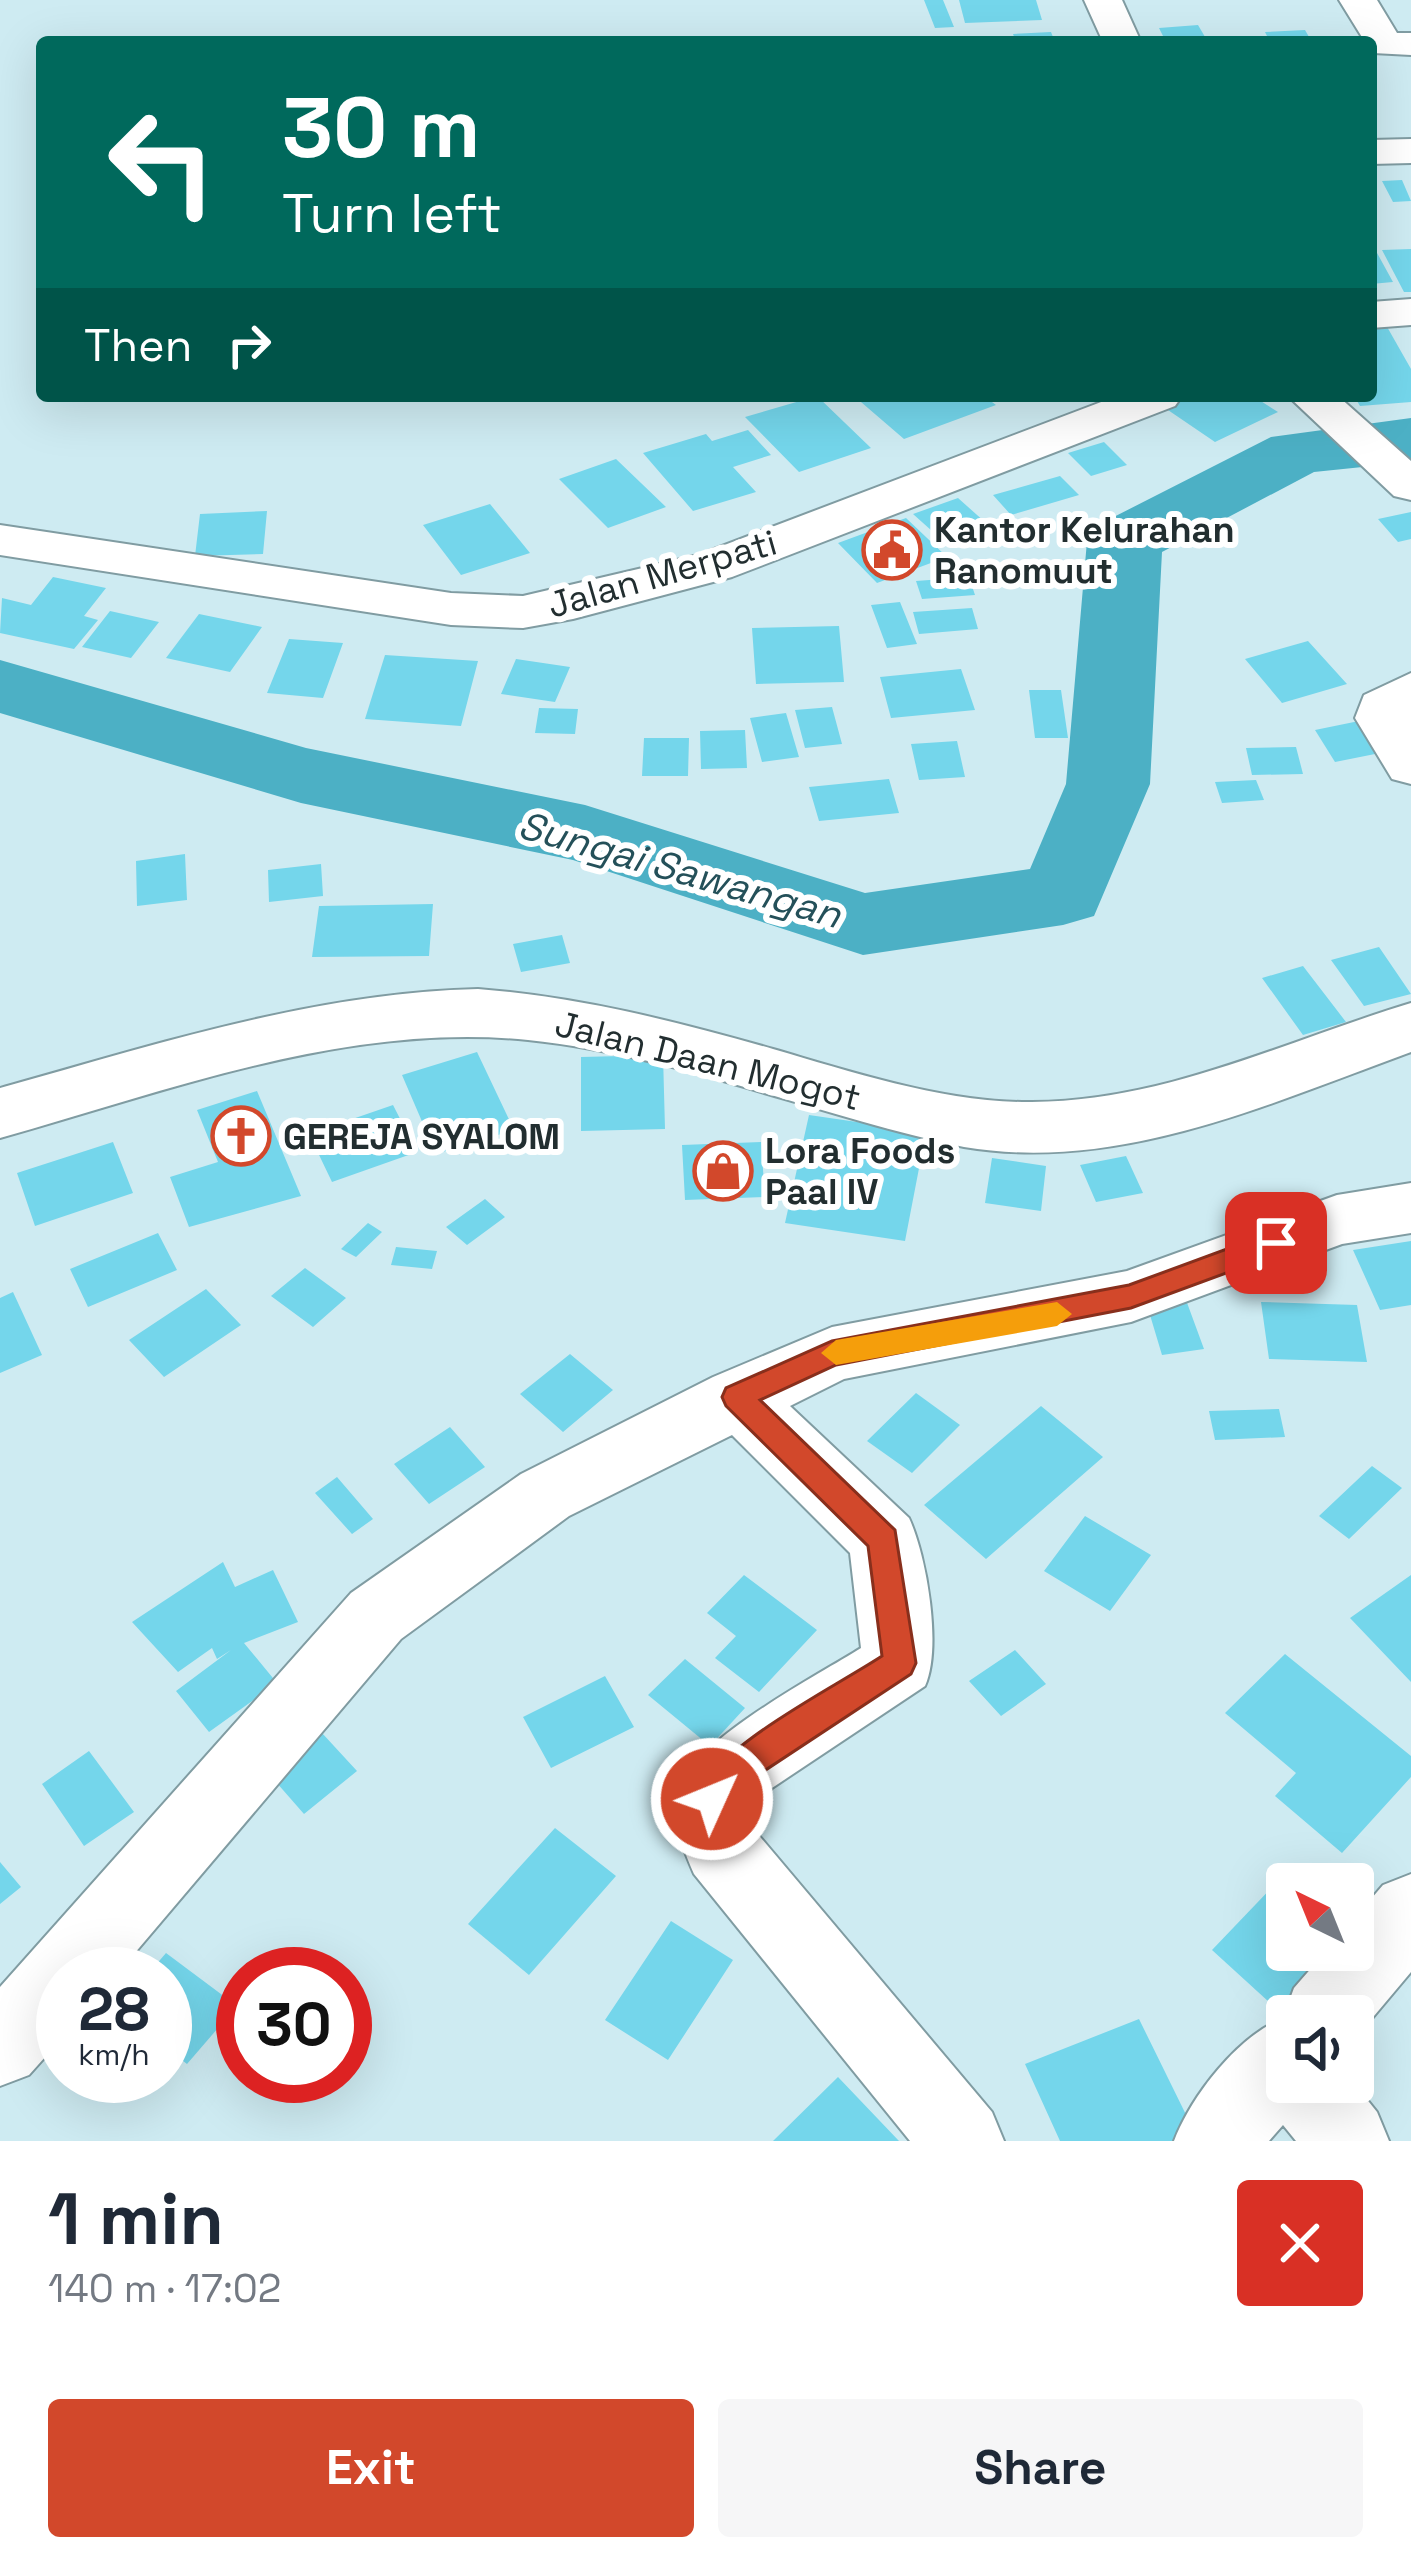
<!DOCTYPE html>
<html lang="en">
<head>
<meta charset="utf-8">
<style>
  :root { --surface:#fff; --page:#f6f6f7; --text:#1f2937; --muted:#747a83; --accent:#d2482b }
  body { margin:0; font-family:"Space Grotesk",sans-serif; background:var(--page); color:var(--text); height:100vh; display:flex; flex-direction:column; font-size:45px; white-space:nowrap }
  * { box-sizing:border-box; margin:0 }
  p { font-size:39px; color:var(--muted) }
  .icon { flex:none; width:66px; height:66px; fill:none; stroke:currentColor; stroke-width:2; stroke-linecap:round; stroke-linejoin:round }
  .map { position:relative; height:2141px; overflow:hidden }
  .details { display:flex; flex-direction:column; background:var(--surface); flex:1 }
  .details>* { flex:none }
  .guide { position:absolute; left:36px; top:36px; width:1341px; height:366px; border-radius:12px; box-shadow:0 12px 48px #0002; background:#00695c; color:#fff; overflow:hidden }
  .needle { width:78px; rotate:317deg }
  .buttons { position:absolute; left:1266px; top:1863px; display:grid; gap:24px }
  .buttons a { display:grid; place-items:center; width:108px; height:108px; border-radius:12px; background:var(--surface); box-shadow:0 12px 48px #0002; font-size:60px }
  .speed { position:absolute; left:36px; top:1947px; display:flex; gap:24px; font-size:60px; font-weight:700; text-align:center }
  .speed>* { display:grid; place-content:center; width:156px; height:156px; border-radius:50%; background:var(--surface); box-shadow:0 12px 48px #0002; line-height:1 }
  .speed small { font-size:30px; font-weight:400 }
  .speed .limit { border:18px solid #d22; background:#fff; color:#111 }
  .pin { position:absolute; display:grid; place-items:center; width:102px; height:102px; color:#fff; margin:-51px; border-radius:24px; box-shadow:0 6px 18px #0006 }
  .me { position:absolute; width:132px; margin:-66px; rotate:46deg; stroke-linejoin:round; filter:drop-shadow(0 0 9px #0008) }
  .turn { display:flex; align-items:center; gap:42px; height:252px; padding:0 48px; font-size:54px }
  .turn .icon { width:156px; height:156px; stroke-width:2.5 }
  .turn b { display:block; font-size:84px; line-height:102px }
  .then { display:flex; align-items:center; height:114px; padding:0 48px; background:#0003; gap:24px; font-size:45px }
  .round { display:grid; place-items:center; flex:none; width:126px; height:126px; border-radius:12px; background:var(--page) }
  .summary { display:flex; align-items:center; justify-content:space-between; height:204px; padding:0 48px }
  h1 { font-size:72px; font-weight:700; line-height:90px }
  .button { display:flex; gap:24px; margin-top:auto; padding:24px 48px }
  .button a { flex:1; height:138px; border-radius:12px; background:var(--accent); color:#fff; font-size:48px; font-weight:700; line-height:138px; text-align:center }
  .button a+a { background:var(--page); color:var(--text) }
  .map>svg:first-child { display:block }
</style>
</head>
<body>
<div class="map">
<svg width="1411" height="2141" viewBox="0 0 1411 2141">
  <rect width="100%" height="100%" fill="#ceebf2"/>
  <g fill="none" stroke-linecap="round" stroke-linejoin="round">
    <!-- river -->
    <path fill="#4cb0c5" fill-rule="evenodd" d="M 1411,418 L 1411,462 L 1314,472 L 1162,552 L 1150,784 L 1094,916 L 1063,925 L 863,955 L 573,860 L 301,803 L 0,713 L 0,660 L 306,748 L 585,805 L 865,893 L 1030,869 L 1066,784 L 1087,541 L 1098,525 L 1271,437 Z"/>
  </g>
  <!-- building -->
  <path fill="#74d6eb" d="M 924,0 L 943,0 L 954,27 L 935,28 Z
    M 959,0 L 1036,0 L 1042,20 L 965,23 Z
    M 1198,25 L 1208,42 L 1166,42 L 1159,28 Z
    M 1305,30 L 1312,42 L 1270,42 L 1265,32 Z
    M 1051,32 L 1055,42 L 1016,42 L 1013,34 Z
    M 1402,180 L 1411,201 L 1393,202 L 1382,181 Z
    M 1371,242 L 1393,282 L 1371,284 Z
    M 1411,249 L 1411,292 L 1404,292 L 1382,250 Z
    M 1386,325 L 1411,369 L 1411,402 L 1360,406 L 1354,396 L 1371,396 L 1371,326 Z
    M 817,396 L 871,448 L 799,472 L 745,417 Z
    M 854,396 L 984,396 L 996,405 L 904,439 Z
    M 1190,396 L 1253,396 L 1278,412 L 1215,442 L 1165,408 Z
    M 748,430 L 771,455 L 733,467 L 756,492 L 693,511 L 643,453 L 706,434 L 712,441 Z
    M 1104,442 L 1127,465 L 1091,476 L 1068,453 Z
    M 616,459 L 666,507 L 608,528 L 559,479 Z
    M 1060,476 L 1079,495 L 1011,515 L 993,495 Z
    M 958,498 L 995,531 L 951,548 L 913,514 Z
    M 490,504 L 530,553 L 461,575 L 423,525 Z
    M 267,511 L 263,554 L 195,556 L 200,514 Z
    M 1411,512 L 1411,539 L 1398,542 L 1378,519 Z
    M 906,518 L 947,557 L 877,583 L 838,543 Z
    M 53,577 L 106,588 L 84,616 L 98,620 L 74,649 L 0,633 L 2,598 L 31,605 Z
    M 969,577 L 975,595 L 922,599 L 916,581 Z
    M 900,602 L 917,644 L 887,648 L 871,605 Z
    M 972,608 L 978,629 L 919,634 L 913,612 Z
    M 110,611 L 159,622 L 131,658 L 82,647 Z
    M 199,614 L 262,627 L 230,672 L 166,658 Z
    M 839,626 L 844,682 L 756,684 L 752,628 Z
    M 289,639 L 343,643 L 323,698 L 267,693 Z
    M 1308,641 L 1347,684 L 1282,703 L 1245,659 Z
    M 385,655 L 478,661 L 461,726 L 365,719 Z
    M 516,659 L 570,667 L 555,702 L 501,694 Z
    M 961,669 L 975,710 L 891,718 L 880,677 Z
    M 1029,690 L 1061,690 L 1068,738 L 1035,738 Z
    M 832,707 L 842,744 L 805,748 L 795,710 Z
    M 539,708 L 578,709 L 575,734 L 535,733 Z
    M 786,713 L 799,757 L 762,762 L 750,718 Z
    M 1359,721 L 1380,753 L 1335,762 L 1315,730 Z
    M 745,730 L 747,768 L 701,769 L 700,731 Z
    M 644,738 L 689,738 L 688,776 L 642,776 Z
    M 957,741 L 965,777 L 919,780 L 911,744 Z
    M 1296,747 L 1303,774 L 1252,775 L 1246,748 Z
    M 889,779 L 899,813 L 819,821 L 809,787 Z
    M 1256,780 L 1264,800 L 1222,803 L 1215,782 Z
    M 185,854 L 187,900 L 137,906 L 136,861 Z
    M 321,864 L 323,896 L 269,902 L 268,870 Z
    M 433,904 L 429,956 L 312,957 L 319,906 Z
    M 562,935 L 570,963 L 521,972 L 513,944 Z
    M 1379,947 L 1411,994 L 1364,1006 L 1331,960 Z
    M 1303,966 L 1346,1022 L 1303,1035 L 1262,978 Z
    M 477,1052 L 514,1130 L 436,1154 L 402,1075 Z
    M 663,1055 L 665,1129 L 581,1131 L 581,1057 Z
    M 257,1091 L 301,1196 L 189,1227 L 170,1177 L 218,1162 L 197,1110 Z
    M 393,1105 L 417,1152 L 332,1182 L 309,1134 Z
    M 809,1115 L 926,1132 L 905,1241 L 785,1223 Z
    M 113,1142 L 133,1193 L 35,1226 L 17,1173 Z
    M 761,1142 L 765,1197 L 685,1200 L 682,1145 Z
    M 1126,1156 L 1143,1193 L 1096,1202 L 1080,1165 Z
    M 992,1158 L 1046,1166 L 1041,1211 L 985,1203 Z
    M 485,1199 L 505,1217 L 467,1245 L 446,1227 Z
    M 368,1223 L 382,1232 L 356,1257 L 341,1249 Z
    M 158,1233 L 177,1270 L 88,1307 L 70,1269 Z
    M 1411,1241 L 1411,1305 L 1380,1310 L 1353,1250 Z
    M 396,1247 L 437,1251 L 432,1269 L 391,1265 Z
    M 305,1268 L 346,1298 L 313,1327 L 271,1296 Z
    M 206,1289 L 241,1325 L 164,1377 L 129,1340 Z
    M 13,1292 L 42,1355 L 0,1373 L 0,1298 Z
    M 1186,1300 L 1204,1349 L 1162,1355 L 1147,1305 Z
    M 1261,1302 L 1357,1305 L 1367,1362 L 1269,1359 Z
    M 570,1354 L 613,1390 L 563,1432 L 520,1394 Z
    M 916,1393 L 960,1425 L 912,1473 L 867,1441 Z
    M 1041,1406 L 1103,1457 L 986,1559 L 924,1505 Z
    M 1279,1409 L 1285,1437 L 1215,1440 L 1209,1411 Z
    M 450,1427 L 485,1467 L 429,1504 L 394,1464 Z
    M 1372,1466 L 1402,1488 L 1349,1539 L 1319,1516 Z
    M 337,1477 L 373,1519 L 352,1534 L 315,1493 Z
    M 1085,1516 L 1151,1555 L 1110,1611 L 1044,1571 Z
    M 223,1562 L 235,1587 L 273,1570 L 298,1622 L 244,1643 L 277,1683 L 209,1732 L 176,1691 L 231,1650 L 217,1659 L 212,1648 L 178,1672 L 132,1622 Z
    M 744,1575 L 817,1630 L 759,1692 L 715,1658 L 736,1636 L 707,1613 Z
    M 1411,1575 L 1411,1682 L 1350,1618 Z
    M 1015,1650 L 1046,1684 L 1001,1716 L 969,1681 Z
    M 1285,1654 L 1411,1756 L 1411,1777 L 1342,1853 L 1275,1796 L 1296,1773 L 1225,1713 Z
    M 685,1659 L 745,1708 L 710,1746 L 648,1695 Z
    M 605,1676 L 634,1727 L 551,1768 L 523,1717 Z
    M 322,1733 L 357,1771 L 304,1814 L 269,1774 Z
    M 89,1751 L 134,1812 L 84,1846 L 42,1784 Z
    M 555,1828 L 616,1876 L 529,1975 L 468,1924 Z
    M 0,1862 L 21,1887 L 0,1904 Z
    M 1279,1880 L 1287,1886 L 1287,1950 L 1341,1950 L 1282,2014 L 1212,1950 Z
    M 671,1921 L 733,1960 L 668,2060 L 605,2020 Z
    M 166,1953 L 237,2006 L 187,2064 L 165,2047 L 165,1974 L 148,1974 Z
    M 1139,2019 L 1195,2133 L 1175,2141 L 1060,2141 L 1025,2064 Z
    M 838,2077 L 899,2141 L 773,2141 Z"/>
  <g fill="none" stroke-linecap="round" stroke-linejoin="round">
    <!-- street casing -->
    <g stroke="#809ca2" stroke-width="4">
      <path id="street" d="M 1084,0 L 1122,0 L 1141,42 L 1103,42 Z
        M 1339,0 L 1377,0 L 1397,33 L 1411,33 L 1411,55 L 1373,53 L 1371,42 L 1365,42 Z
        M 1411,139 L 1411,163 L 1371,164 L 1371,140 Z
        M 1411,299 L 1411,325 L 1371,328 L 1371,302 Z
        M 1117,396 L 1182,396 L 1175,406 L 732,577 L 573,619 L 523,628 L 451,625 L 0,555 L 0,525 L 451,593 L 523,596 L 698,555 Z
        M 1288,396 L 1338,396 L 1411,461 L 1411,500 L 1394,496 Z
        M 1411,673 L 1411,784 L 1392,779 L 1355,718 L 1364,695 Z
        M 1411,1183 L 1411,1233 L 1342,1244 L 1131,1322 L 844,1379 L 790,1406 L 909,1518 C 927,1557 942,1648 925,1686 L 772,1788 L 752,1810 L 756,1832 L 992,2112 L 1004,2141 L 910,2141 L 694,1874 C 685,1853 673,1825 675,1801 C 678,1747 817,1676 861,1648 L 850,1553 L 732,1435 L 569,1516 L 401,1639 L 117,1974 L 63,1974 L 63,2037 L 29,2075 L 0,2086 L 0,1987 L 351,1593 L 521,1474 L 713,1377 L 832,1327 L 1127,1271 L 1337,1195 Z
        M 1411,1874 L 1411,1972 L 1353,2041 L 1353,2016 L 1287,2016 L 1287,2082 L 1353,2082 L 1377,2112 L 1389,2141 L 1296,2141 L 1283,2125 L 1269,2141 L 1174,2141 C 1192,2095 1237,2037 1283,2018 L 1294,1988 L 1327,1950 L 1353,1950 L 1353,1920 L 1383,1885 Z"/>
    </g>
    <!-- secondary casing -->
    <g stroke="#809ca2" stroke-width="4">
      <path id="secondary" d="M 478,989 C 580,997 675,1021 773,1049 C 856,1073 946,1103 1032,1102 C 1167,1101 1285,1041 1411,1003 L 1411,1052 C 1268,1104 1119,1173 964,1147 C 818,1117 677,1055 528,1040 C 347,1022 171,1090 0,1138 L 0,1088 C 158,1044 313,993 478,989 Z"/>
    </g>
    <!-- street -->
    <use href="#street" fill="#fff" fill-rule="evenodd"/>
    <!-- secondary -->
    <use href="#secondary" fill="#fff" fill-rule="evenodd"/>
  </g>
  <!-- route -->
  <path fill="#d2482b" stroke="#882f1c" stroke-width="3" d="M 1276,1231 L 1286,1235 L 1290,1243 L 1286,1251 L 1131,1308 L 836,1365 L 760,1400 L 895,1530 L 916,1663 L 911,1674 L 758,1775 L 724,1811 L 712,1815 L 699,1811 L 694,1799 C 719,1744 830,1690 882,1656 L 868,1546 L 726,1406 L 722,1397 L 726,1388 L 832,1341 L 1129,1285 Z"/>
  <!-- slow -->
  <path fill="#f59e0b" d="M 1057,1302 L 1072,1314 L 1057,1326 L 836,1365 L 821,1353 L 836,1340 Z"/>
  <!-- icons -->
  <defs>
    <g id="civic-ring" transform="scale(3)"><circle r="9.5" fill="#fff" stroke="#d2482b" stroke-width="1.5"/><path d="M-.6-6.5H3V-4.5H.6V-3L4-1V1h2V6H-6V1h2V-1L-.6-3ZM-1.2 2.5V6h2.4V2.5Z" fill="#d2482b"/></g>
    <g id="church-ring" transform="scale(3)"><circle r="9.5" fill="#fff" stroke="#d2482b" stroke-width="1.5"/><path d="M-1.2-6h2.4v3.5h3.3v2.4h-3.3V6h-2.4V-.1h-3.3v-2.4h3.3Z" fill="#d2482b"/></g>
    <g id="shop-ring" transform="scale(3)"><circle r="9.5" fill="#fff" stroke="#d2482b" stroke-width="1.5"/><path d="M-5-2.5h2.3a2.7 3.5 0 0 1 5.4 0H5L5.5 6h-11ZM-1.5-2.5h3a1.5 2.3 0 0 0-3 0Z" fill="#d2482b"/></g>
  </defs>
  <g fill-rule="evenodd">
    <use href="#civic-ring" x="892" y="550"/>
    <use href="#church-ring" x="241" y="1136"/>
    <use href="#shop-ring" x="723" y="1171"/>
  </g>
  <g text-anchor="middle" stroke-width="12" stroke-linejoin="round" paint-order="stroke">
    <!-- poi labels -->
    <g font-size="36" font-weight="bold" fill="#222e30" stroke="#fff" text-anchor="start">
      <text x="934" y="542">Kantor Kelurahan<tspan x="934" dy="41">Ranomuut</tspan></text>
      <text x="283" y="1149">GEREJA SYALOM</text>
      <text x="765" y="1163">Lora Foods<tspan x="765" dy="41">Paal IV</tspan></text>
    </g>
    <!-- street labels -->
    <g font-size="36" fill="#222e30" stroke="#fff">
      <text transform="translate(662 573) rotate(-16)" y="13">Jalan Merpati</text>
      <text transform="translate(708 1060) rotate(14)" y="13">Jalan Daan Mogot</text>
    </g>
    <!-- water labels -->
    <g font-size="39" font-style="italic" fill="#245059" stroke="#fff">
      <text transform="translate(680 869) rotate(16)" y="14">Sungai Sawangan</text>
    </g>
  </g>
</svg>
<div class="buttons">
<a><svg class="needle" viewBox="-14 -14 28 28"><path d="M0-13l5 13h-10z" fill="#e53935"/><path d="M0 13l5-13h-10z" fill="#747a83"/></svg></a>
<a><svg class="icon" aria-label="sound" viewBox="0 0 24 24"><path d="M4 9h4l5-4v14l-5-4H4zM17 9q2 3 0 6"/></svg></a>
</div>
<div class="speed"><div>28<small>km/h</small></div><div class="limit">30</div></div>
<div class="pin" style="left:1276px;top:1243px;background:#d93025"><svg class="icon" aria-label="arrive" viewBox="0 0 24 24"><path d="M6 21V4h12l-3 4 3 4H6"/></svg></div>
<svg class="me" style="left:712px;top:1799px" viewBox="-20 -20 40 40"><circle r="17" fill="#d2482b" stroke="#fff" stroke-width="3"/><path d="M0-11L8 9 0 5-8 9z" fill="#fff"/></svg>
<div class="guide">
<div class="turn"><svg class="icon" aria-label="left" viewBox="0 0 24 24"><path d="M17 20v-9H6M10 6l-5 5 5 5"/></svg><div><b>30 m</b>Turn left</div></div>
<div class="then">Then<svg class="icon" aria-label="right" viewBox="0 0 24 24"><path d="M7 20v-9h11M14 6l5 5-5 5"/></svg></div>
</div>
</div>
<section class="details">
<div class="summary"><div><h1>1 min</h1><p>140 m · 17:02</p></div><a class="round" style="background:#d93025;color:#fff"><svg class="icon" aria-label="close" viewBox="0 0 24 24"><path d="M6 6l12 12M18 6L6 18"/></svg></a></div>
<div class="button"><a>Exit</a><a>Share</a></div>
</section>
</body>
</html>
